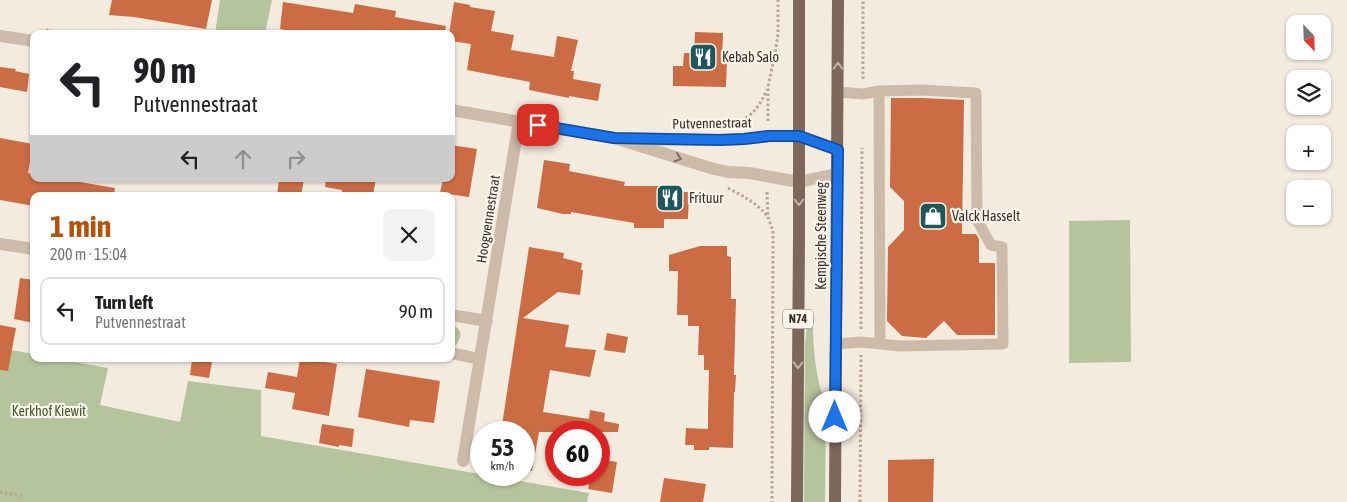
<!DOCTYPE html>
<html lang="en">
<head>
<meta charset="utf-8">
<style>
  :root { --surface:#fff; --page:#f2f2f2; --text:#202124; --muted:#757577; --line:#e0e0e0; --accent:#b45309 }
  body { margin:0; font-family:"Asap Condensed",sans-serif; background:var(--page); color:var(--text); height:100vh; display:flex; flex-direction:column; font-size:19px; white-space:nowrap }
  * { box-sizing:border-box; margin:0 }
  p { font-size:16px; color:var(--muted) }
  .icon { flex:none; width:28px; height:28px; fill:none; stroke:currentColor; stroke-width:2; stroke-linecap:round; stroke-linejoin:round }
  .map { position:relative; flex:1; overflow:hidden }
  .drawer { position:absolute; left:30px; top:192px; width:425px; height:170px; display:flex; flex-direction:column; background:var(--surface); border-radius:10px; box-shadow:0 1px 4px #0004 }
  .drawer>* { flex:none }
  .top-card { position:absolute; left:30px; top:30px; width:425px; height:152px; border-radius:10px; box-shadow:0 1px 4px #0004; background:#fff; color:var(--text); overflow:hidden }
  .needle { width:32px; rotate:157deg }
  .controls { position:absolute; left:1286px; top:15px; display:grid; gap:10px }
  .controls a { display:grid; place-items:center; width:45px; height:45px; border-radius:10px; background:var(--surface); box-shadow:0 1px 4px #0004; font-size:25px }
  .speed { position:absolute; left:470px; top:421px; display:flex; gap:10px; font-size:25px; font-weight:700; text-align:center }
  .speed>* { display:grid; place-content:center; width:65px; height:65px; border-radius:50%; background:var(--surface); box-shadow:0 1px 4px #0004; line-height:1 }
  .speed small { font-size:12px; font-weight:400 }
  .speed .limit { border:8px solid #d22; background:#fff; color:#111 }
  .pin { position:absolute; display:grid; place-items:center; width:42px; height:42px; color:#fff; margin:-21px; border-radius:10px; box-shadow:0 2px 8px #0006 }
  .me { position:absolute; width:55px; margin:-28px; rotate:0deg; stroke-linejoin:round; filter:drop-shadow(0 0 4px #0008) }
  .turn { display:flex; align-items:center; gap:18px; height:105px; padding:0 20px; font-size:22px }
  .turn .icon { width:65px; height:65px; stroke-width:2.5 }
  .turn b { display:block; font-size:35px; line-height:42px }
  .lanes { display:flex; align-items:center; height:48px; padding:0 20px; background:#0003; justify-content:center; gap:25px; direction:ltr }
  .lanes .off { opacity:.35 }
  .round { display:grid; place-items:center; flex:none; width:52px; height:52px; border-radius:10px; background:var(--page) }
  .head { display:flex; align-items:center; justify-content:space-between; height:85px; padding:0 20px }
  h1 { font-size:30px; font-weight:700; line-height:38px; color:var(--accent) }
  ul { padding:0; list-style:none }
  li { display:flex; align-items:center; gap:15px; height:68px; margin:0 10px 8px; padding:0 10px; border:2px solid var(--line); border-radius:10px }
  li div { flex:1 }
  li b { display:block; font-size:19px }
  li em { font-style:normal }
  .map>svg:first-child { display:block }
</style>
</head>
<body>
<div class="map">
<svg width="1347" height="502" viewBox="0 0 1347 502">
  <rect width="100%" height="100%" fill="#f4ebdf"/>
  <!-- green -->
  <path fill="#b5c49d" d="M 220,0 L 272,0 L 265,34 L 215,34 Z
    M 1130,220 L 1131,362 L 1069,363 L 1069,221 Z
    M 807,322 L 813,323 C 813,351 816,380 826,406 L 825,502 L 804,502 L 805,347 Z
    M 451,325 C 462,328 463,336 456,345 L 452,346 Z
    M 0,348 L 34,354 L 34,359 L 58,359 L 108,368 L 100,405 L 180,422 L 188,381 L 261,390 L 261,436 L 589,493 L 587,502 L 0,502 Z"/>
  <!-- building -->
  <path fill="#cc6c45" d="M 112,0 L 212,0 L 206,29 L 134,17 L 109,15 Z
    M 283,2 L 353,13 L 355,4 L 396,11 L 395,17 L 446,26 L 445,34 L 308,34 L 280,29 Z
    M 454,2 L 470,5 L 470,7 L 495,11 L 491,31 L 514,35 L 511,50 L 554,57 L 557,36 L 578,40 L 571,71 L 574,71 L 573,79 L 601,84 L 598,101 L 569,96 L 569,98 L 529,90 L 530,82 L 467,70 L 471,44 L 451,41 L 451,34 L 449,34 Z
    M 695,32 L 723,33 L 722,60 L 727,60 L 726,87 L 673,86 L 673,66 L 683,66 L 684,53 L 694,53 Z
    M 0,67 L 16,69 L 15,71 L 29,74 L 27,92 L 0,87 Z
    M 891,98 L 922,98 L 964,100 L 962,234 L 976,234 L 979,239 L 979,263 L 995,263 L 995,335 L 957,335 L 944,321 L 926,338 L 902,336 L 887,321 L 888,247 L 904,230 L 904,201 L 890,187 Z
    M 0,138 L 33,144 L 28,173 L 34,174 L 34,179 L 62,179 L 115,188 L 114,196 L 34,196 L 34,206 L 0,200 Z
    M 451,145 L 477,149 L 469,197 L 440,193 L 443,179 L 451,179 Z
    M 544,160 L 570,164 L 569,171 L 625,182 L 624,186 L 667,186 L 667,192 L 689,192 L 688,219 L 664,219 L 664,228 L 634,228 L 634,223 L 571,212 L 571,214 L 563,214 L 537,208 Z
    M 279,179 L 304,179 L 301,196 L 277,196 Z
    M 326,179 L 376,179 L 373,195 L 356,192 L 356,196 L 342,194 L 342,190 L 325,187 Z
    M 700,246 L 727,246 L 727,256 L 731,257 L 731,299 L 736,299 L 734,375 L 736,375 L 735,392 L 734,392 L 733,448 L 709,447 L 709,450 L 694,450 L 694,445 L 685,445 L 686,428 L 708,429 L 708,413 L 709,370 L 704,370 L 704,355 L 698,355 L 699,326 L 688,326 L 688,315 L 677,315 L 678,271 L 669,271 L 669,255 Z
    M 529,247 L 564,253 L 563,258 L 582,263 L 581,270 L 583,270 L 580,295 L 558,292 L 523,318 L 569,325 L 565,347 L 596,350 L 590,377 L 550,370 L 543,412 L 589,419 L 590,410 L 605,413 L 604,421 L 619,424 L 618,432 L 539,432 L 532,471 L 524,470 L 524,432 L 501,432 Z
    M 20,278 L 34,280 L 34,323 L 14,319 Z
    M 0,325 L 16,328 L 8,371 L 0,370 Z
    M 607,333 L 628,337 L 625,353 L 604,350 Z
    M 192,359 L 199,359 L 212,362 L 209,378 L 190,375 Z
    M 300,359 L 308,359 L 337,364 L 329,416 L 292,409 L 295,393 L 265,388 L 268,372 L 297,377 Z
    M 366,369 L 440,381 L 434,423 L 410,420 L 409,427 L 358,417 Z
    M 322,424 L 354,429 L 352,447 L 339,445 L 339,447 L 319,443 Z
    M 599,459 L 617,462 L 612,493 L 588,489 L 591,475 L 599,475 Z
    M 934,459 L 933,502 L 888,502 L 888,460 Z
    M 664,478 L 706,484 L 703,502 L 660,502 Z"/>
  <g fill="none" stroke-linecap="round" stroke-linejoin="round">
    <!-- path -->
    <path stroke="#b9a593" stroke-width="3" stroke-dasharray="2.5 2.5" stroke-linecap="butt" d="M 46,30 L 67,34
      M 863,79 L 863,0
      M 768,121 L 768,87 L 775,53 L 778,34 L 778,0
      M 737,123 C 753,116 760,105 767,90
      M 728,188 C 743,196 757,203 767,216
      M 767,192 L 768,217 L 773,231 L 773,245 L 772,502
      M 861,329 L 862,148
      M 0,492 L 22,496
      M 860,502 L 861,355"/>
    <!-- service -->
    <path stroke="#cdbba9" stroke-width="11" d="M 837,92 L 863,94 L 879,91
      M 836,344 L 861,342 L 900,346 L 1003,344 L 1002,247 L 991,245 L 977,220 L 976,93 L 922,90 L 879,91 L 880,344"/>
    <!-- minor -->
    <path stroke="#cdbba9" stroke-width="12" d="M 0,36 L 34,41
      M 451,110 L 614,138 L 714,169 L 728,172 L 749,173 L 799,182 L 836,174
      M 630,139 L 720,140 L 744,139 L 769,136 L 799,136 L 838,150
      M 0,244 L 34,249
      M 451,315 L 487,321
      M 451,353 L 479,359
      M 463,461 L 519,121"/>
    <!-- primary -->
    <path stroke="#7d675a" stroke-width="12" d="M 797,502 L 799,239 L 799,0
      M 835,502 L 838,0"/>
  </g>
  <!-- one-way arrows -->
  <defs><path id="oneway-chevron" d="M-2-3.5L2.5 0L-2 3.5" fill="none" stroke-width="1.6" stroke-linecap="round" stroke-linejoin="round" transform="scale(1.25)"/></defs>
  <g stroke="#c2b5aa">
    <use href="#oneway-chevron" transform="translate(838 66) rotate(-90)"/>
    <use href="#oneway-chevron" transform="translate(799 202) rotate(90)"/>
    <use href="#oneway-chevron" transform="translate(798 365) rotate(91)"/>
  </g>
  <use stroke="#7c6f63" href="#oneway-chevron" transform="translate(678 158) rotate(17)"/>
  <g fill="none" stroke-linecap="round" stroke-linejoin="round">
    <!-- route casing -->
    <g stroke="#114b97" stroke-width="12">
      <path id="route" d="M 538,125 L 614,138 L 720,140 L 744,139 L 769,136 L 799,136 L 838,150 L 835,417"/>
    </g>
    <!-- route -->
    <use href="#route" stroke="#1a73e8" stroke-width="9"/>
  </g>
  <!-- icons -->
  <defs>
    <g id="restaurant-square" transform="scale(1.4375)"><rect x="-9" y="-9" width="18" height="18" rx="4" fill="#1c575e" stroke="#fbf5ec"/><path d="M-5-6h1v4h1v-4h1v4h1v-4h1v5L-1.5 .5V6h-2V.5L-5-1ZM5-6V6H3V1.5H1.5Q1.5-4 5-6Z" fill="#fff"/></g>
    <g id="shop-square" transform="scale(1.4375)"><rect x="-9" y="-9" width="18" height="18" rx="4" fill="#1c575e" stroke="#fbf5ec"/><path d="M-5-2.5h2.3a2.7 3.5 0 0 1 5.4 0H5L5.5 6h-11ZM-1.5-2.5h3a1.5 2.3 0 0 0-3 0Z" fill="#fff"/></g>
  </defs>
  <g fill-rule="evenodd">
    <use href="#restaurant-square" x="703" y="57"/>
    <use href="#restaurant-square" x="670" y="198"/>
    <use href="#shop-square" x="933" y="216"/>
  </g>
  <g text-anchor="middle" stroke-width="4.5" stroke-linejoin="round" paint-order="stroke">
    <!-- shield labels -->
    <rect fill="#fbf5ec" stroke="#746b64" stroke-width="1" x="783" y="309.5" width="30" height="19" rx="4"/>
    <g font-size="12" font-weight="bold" fill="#3a302a">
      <text x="798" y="323">N74</text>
    </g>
    <!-- poi labels -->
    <g font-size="14" fill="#3a302a" stroke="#fbf5ec" text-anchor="start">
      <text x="722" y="62">Kebab Salo</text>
      <text x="689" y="203">Frituur</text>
      <text x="952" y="221">Valck Hasselt</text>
    </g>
    <!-- street labels -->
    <g font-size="14" fill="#3a302a" stroke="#fbf5ec">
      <text transform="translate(712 123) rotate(-1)" y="5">Putvennestraat</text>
      <text transform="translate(488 219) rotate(-81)" y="5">Hoogvennestraat</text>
      <text transform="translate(821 236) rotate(-90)" y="5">Kempische Steenweg</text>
    </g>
    <!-- park labels -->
    <g font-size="14" fill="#475a2c" stroke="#fbf5ec">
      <text x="49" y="416">Kerkhof Kiewit</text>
    </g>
  </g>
</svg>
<div class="controls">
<a><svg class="needle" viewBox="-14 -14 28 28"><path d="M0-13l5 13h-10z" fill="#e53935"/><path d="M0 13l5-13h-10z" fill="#757577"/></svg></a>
<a><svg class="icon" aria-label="layers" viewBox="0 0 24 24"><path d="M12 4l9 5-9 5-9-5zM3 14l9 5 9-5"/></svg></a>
<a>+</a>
<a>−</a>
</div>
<div class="speed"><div>53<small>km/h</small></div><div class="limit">60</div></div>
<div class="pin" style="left:538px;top:125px;background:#d93025"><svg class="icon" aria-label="arrive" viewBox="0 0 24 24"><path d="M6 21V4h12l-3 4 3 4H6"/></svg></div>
<svg class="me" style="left:835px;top:417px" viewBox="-20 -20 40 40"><circle r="19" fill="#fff"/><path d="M0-13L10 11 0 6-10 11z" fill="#1a73e8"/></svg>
<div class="top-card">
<div class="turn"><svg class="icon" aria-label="left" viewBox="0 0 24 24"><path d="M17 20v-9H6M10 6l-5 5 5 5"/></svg><div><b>90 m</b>Putvennestraat</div></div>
<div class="lanes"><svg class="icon" aria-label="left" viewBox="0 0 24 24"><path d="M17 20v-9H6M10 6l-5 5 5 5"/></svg><svg class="icon off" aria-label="ahead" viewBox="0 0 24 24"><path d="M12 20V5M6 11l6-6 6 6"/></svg><svg class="icon off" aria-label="right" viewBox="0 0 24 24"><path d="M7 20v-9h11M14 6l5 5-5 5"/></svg></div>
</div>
<section class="drawer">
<div class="head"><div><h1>1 min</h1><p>200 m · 15:04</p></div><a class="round"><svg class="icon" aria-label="close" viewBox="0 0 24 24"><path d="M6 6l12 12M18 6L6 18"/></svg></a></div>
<ul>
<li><svg class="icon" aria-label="left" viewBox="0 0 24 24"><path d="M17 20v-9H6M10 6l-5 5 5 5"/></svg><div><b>Turn left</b><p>Putvennestraat</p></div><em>90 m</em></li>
</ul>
</section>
</div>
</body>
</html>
